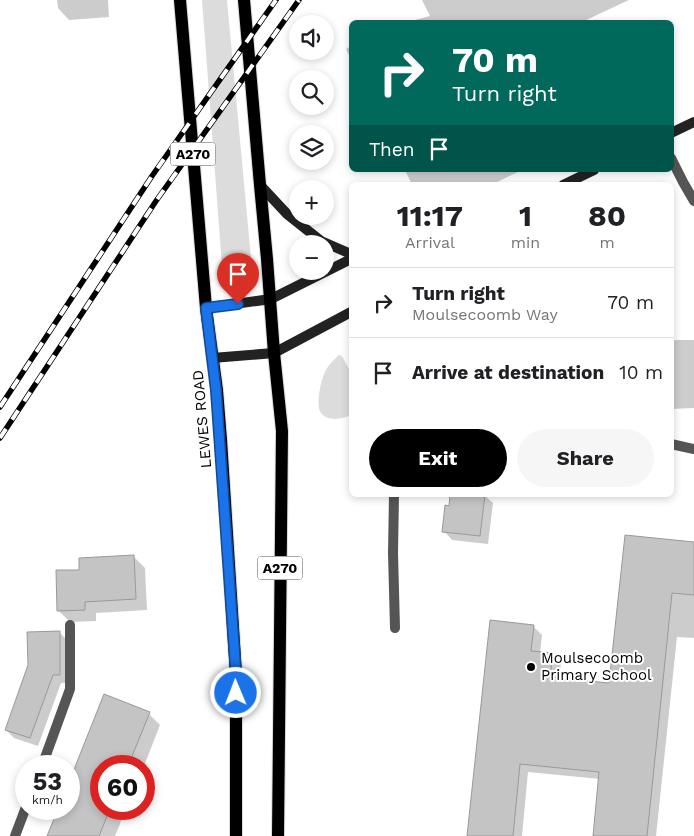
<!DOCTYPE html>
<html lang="en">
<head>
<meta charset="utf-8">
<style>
  :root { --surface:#fff; --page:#f6f6f6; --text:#202124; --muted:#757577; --line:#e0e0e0; --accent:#000 }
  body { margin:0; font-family:"Work Sans",sans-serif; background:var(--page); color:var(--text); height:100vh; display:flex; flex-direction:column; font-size:19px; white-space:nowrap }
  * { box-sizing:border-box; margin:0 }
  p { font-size:16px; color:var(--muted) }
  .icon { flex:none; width:28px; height:28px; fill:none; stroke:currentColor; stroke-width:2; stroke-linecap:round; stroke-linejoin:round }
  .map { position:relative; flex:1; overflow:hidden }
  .sheet { position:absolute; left:349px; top:182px; width:325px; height:315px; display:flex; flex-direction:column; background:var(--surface); border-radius:8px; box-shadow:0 2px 8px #0003 }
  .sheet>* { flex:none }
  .hud { position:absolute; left:349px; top:20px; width:325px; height:152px; border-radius:8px; box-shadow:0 2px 8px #0003; background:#00695c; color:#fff; overflow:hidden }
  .controls { position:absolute; left:289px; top:15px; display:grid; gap:10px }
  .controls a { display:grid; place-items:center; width:45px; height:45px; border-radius:50%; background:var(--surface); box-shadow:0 2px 8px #0003; font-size:25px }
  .speed { position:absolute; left:15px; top:755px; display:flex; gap:10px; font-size:25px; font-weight:700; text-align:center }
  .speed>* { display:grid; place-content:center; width:65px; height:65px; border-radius:50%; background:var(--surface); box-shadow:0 2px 8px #0003; line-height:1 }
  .speed small { font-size:12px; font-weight:400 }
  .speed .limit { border:8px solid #d22; background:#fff; color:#111 }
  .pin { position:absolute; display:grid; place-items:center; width:42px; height:42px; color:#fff; margin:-51px -21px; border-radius:50% 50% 50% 0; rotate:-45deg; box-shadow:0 0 5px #0007 }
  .pin .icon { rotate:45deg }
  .me { position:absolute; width:55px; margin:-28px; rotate:359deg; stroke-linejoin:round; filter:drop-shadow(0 0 4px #0008) }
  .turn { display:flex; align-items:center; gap:18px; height:105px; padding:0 20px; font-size:22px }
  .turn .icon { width:65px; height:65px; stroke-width:2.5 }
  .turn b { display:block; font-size:35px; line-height:42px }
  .then { display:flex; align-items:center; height:48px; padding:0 20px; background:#0003; gap:10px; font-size:19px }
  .eta { display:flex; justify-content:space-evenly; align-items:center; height:85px; text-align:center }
  .eta b { font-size:30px; font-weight:700; line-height:35px }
  .action { display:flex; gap:10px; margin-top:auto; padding:10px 20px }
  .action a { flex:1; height:58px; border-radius:30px; background:var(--accent); color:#fff; font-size:20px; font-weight:700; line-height:58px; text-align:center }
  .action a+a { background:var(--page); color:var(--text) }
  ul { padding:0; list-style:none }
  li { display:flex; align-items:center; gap:15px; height:70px; padding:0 20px; border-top:1px solid var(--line) }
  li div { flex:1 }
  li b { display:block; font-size:19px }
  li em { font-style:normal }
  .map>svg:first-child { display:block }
</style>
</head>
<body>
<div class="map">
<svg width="694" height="836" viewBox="0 0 694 836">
  <rect width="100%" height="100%" fill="#fff"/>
  <!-- green -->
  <path fill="#dcdcdc" d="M 202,0 L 227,0 L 252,269 C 252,274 254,282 251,286 C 246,294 234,286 230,281 C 226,276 224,271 222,266 Z
    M 339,355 L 342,356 L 351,373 L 351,415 C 343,419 328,422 321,413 C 315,405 321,379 326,370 C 329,364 334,360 339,355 Z"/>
  <!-- shadow -->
  <path fill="#0003" d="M 57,0 L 108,0 L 109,17 L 69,20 L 58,8 Z
    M 422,0 L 629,0 L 582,22 L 407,22 L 430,16 Z
    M 351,46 L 351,59 L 346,49 Z
    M 405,170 L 522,170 L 491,185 L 412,185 Z
    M 671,340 L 694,340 L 694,408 L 671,409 Z
    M 451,495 L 484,495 L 493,503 L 488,544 L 452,540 L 444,531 L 450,507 Z
    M 694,543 L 694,638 L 677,637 L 656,836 L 594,836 L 600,779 L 528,772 L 522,836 L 468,836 L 533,626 L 542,635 L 540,653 L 552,654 L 561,663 L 559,679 L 611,684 Z
    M 134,557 L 145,568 L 147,610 L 96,613 L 96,621 L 70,622 L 58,610 Z
    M 59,632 L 67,640 L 68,683 L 61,683 L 38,746 L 14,738 L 6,730 Z
    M 105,696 L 149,714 L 160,725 L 144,766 L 101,766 L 101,809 L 126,809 L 115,836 L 48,836 L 59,809 L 69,809 L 69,785 Z"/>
  <!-- building -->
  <path fill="#c4c4c4" stroke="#999" d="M 450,495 L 485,495 L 480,536 L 442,532 L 445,505 L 449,506 Z
    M 625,535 L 694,542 L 694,595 L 672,593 L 647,836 L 593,836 L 599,772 L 520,764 L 513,836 L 467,836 L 490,620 L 534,625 L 531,651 L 553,653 L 550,677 L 609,683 Z
    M 134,555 L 136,599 L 85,602 L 85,610 L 57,611 L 56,570 L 79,570 L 79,558 Z
    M 60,631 L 60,675 L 53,675 L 30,738 L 5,730 L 28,665 L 27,632 Z
    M 104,694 L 150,712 L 128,766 L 101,766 L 101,809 L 110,809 L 99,836 L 47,836 L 58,809 L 69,809 L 69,782 Z"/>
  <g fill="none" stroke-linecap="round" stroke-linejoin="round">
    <!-- primary casing -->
    <g stroke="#dbdbdb" stroke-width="14">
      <path id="primary" d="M 180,0 L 206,308 L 217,390 L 221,440 L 236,674 L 236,836
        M 244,0 L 260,185 L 267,259 L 274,353 L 282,431 L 278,836"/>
    </g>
    <!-- street -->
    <path stroke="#555" stroke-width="10" d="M 671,158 L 683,182 L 694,201
      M 671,444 L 694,449
      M 394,495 L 393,553 L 395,628
      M 42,766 L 70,689 L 70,625
      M 15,836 L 26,807"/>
    <!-- secondary -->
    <path stroke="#222" stroke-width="10" d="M 671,133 L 694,122
      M 260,185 L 287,214 L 321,241 L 351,254
      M 563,185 L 594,170
      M 206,308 L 271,299 L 351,259
      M 212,358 L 274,353 L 351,312"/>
    <!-- primary -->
    <use href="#primary" stroke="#000" stroke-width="12"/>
    <!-- rail casing -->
    <g stroke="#000" stroke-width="5.5">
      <path id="rail" d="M 0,407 L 152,176 L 276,0
        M 0,438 L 156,201 L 299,0"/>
    </g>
    <!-- rail -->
    <use href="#rail" stroke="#fff" stroke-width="4" stroke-dasharray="11" stroke-linecap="butt"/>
  </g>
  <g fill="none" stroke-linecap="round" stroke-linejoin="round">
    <!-- route casing -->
    <g stroke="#114b97" stroke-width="12">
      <path id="route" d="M 236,693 L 236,674 L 216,390 L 206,308 L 238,304"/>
    </g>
    <!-- route -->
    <use href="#route" stroke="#1a73e8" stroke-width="9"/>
  </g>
  <!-- markers -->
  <circle fill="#000" stroke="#fff" stroke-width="2" cx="531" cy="667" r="5"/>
  <g text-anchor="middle" stroke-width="4" stroke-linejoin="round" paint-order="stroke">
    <!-- shield labels -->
    <g fill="#fff" stroke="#4c4c4c" stroke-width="1">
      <rect x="170.5" y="142.5" width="45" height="23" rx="4"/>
      <rect x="257.5" y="556.5" width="45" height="23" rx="4"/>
    </g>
    <g font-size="14" font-weight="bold" fill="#000">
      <text x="193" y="159">A270</text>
      <text x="280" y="573">A270</text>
    </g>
    <!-- street labels -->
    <g font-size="15" fill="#000" stroke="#fff">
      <text transform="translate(202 419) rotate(-95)" y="5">LEWES ROAD</text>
    </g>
    <!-- poi labels -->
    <g font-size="15" fill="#000" stroke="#fff" text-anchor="start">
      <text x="541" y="663">Moulsecoomb<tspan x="541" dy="17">Primary School</tspan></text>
    </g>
  </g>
</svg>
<div class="controls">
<a><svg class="icon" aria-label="sound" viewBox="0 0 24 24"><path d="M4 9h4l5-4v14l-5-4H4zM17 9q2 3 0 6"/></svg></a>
<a><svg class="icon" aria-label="search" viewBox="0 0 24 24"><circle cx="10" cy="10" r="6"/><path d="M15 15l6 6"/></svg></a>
<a><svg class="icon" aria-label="layers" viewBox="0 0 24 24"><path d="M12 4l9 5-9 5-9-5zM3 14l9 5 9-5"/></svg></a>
<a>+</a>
<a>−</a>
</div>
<div class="speed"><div>53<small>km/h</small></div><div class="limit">60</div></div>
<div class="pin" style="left:238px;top:304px;background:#d93025"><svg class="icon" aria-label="arrive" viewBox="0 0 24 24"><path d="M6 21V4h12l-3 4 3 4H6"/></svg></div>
<svg class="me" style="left:236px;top:693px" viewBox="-20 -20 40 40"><circle r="17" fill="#1a73e8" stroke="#fff" stroke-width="3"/><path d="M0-11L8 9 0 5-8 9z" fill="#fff"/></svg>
<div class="hud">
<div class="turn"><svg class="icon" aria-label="right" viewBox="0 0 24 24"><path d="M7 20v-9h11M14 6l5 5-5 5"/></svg><div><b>70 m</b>Turn right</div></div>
<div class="then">Then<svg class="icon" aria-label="arrive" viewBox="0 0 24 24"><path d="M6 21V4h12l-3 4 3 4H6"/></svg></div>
</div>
<section class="sheet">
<div class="eta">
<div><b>11:17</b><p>Arrival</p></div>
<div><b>1</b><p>min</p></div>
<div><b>80</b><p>m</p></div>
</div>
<ul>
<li><svg class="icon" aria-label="right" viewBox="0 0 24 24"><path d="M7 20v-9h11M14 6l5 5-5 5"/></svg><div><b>Turn right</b><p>Moulsecoomb Way</p></div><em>70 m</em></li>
<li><svg class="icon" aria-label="arrive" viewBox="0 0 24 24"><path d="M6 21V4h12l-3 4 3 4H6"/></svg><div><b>Arrive at destination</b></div><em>10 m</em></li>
</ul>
<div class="action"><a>Exit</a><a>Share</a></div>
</section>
</div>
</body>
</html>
